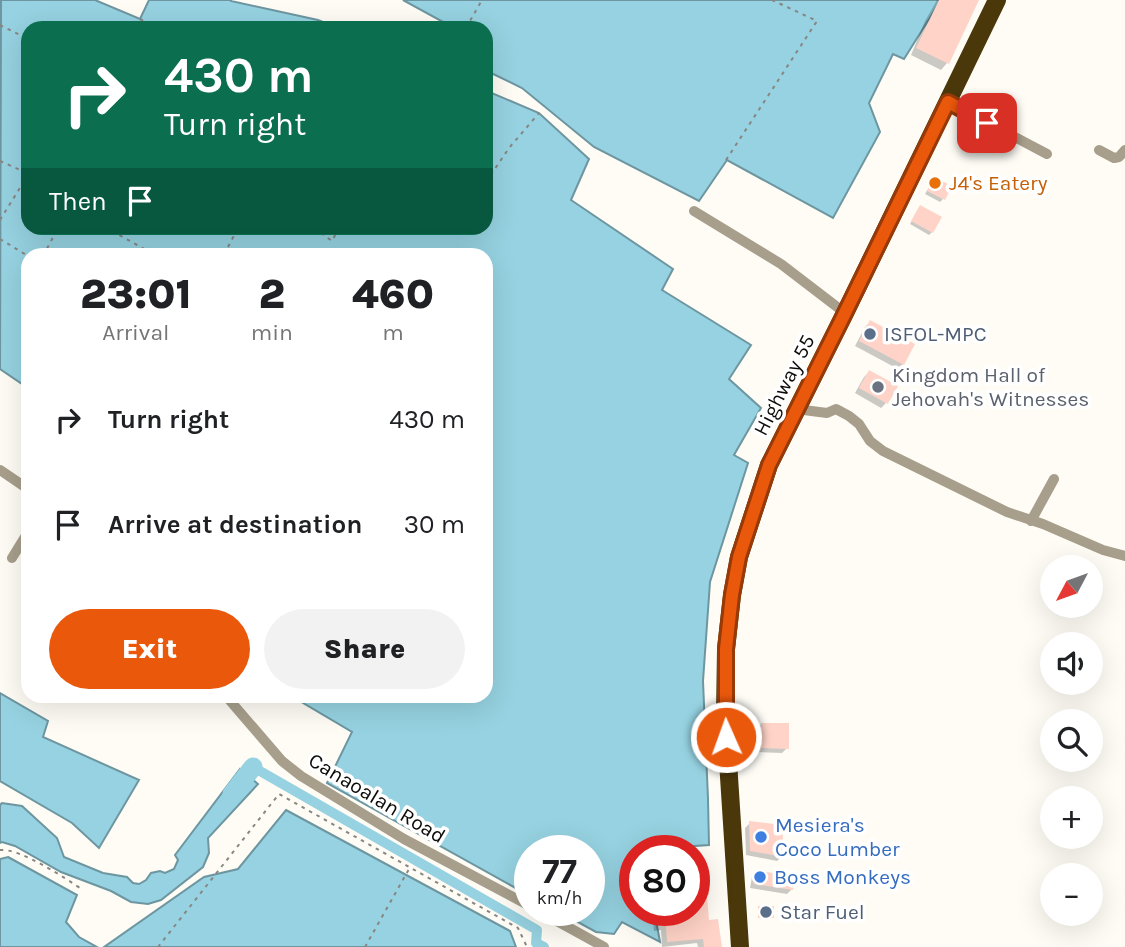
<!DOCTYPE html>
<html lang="en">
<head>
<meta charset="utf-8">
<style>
  :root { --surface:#fff; --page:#f2f2f2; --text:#202124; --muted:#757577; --accent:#ea580c }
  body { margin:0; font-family:Karla,sans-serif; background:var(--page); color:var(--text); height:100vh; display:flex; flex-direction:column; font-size:26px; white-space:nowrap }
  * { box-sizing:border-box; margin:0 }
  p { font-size:23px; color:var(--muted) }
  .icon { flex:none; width:38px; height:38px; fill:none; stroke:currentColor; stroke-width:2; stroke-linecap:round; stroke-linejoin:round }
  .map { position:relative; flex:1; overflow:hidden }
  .drawer { position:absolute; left:21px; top:248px; width:472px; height:455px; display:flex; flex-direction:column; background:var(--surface); border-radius:21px; box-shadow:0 7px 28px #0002 }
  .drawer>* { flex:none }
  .hud { position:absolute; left:21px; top:21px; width:472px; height:214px; border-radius:21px; box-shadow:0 7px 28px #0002; background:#0b6e4f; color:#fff; overflow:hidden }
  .needle { width:46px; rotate:229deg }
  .buttons { position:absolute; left:1040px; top:555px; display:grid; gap:14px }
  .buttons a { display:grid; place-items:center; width:63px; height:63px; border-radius:50%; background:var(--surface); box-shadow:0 7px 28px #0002; font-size:35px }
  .speed { position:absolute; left:514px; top:835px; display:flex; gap:14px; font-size:35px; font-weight:700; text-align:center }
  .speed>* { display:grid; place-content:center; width:91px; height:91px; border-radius:50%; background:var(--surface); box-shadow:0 7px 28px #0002; line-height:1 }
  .speed small { font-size:18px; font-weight:400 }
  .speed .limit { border:10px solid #d22; background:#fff; color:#111 }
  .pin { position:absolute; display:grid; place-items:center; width:60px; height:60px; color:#fff; margin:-30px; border-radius:14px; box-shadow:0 4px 10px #0006 }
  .me { position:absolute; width:77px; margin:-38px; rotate:358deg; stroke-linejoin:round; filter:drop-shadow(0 0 5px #0008) }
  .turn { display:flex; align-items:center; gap:24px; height:147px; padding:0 28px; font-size:32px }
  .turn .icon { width:91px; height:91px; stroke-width:2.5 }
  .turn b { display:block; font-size:49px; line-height:60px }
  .then { display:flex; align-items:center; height:66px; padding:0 28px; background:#0003; gap:14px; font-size:26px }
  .eta { display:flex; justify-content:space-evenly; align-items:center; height:119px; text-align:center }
  .eta b { font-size:42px; font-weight:800; line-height:49px }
  .action { display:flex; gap:14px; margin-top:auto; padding:14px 28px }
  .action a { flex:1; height:80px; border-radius:42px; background:var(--accent); color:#fff; font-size:28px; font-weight:800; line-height:80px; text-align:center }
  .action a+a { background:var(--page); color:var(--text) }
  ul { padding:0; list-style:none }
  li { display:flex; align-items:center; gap:21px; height:105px; padding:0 28px }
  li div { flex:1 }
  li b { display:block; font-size:26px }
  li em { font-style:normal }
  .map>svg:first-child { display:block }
</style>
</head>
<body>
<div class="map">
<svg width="1125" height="947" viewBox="0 0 1125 947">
  <rect width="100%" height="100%" fill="#fefcf5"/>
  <!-- water -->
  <path fill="#96d2e1" stroke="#6d96a0" stroke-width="2" d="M 1,0 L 95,0 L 140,19 L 149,0 L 231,0 L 231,1 L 318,20 L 338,28 L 28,28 L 28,228 L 486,228 L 487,91 L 539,113 L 589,159 L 571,200 L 673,269 L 662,290 L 751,345 L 729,379 L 761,408 L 734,455 L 748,463 L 710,582 L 703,681 L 708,799 L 709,845 L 635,850 L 635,910 L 654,910 L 660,942 L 622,922 L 614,934 L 596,932 L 556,910 L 590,910 L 590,850 L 530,850 L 530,896 L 327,783 L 352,732 L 293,697 L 486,696 L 486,256 L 28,256 L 28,388 L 0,369 Z
    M 403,0 L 941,0 L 904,59 L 893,54 L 869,103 L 880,132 L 833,218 L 727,160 L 699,201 L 594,147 L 522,88 L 487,71 L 486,28 L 454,28 Z
    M 0,693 L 48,721 L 43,737 L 139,780 L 99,848 L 72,823 L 0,781 Z
    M 240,769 L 258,784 L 208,838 L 209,853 L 203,867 L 161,900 L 148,904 L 131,902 L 111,891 L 61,872 L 15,846 L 2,842 L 0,843 L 0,805 L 2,803 L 22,806 L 57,838 L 64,857 L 103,873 L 127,877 L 133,883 L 139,884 L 146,880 L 151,873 L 160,871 L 165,873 L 174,869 L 178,860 L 175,855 Z
    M 286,810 L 510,931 L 516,947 L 104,947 L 204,877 L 238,869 Z
    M 8,857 L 77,895 L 66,922 L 79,937 L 97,947 L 0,947 L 0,859 Z"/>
  <!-- shadow -->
  <path fill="#0003" d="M 937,0 L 977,0 L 947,63 L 941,70 L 911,55 L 925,21 Z
    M 934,179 L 943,199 L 940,202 L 925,194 Z
    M 918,210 L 932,232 L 929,235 L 910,224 Z
    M 870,322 L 903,364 L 898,369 L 855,346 L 865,327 Z
    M 869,372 L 886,403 L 881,408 L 855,393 L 864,377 Z
    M 761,724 L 787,748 L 782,753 L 756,752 L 757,729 Z
    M 750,823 L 780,826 L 782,857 L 777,861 L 746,855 L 745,828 Z
    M 757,872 L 792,889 L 787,894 L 750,888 L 752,877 Z
    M 706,882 L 705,896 L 708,922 L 721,947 L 698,947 L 697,943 L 662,947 L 661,930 L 654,931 L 652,910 L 695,910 L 695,883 Z"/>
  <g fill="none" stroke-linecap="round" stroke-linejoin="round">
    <!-- canal -->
    <path stroke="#96d2e1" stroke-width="10" d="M 253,767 L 537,930 L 536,943 L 544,947"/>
    <!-- river -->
    <path stroke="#96d2e1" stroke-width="19" d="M 232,794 L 253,767"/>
  </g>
  <!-- building -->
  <path fill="#ffd3c7" d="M 939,0 L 979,0 L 949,64 L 916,48 Z
    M 934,177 L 952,186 L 945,200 L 927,191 Z
    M 920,205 L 942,217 L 933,233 L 911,221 Z
    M 870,320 L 915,344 L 904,365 L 859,341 Z
    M 869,370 L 898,386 L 888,404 L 859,388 Z
    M 761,723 L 789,723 L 789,749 L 761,748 Z
    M 749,821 L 782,825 L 784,857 L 750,851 Z
    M 756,870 L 795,877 L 793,890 L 754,884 Z
    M 707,880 L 709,895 L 707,895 L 709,920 L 718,919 L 722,947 L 704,947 L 703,939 L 667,942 L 666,926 L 659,926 L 657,910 L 695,910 L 695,882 Z
    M 758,906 L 774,906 L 774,918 L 758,918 Z"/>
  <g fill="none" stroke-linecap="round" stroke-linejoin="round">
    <!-- path -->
    <path stroke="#888682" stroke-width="2" stroke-dasharray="3.5 5" stroke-linecap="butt" d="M 140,19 L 157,28
      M 0,25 L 28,39
      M 466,28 L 482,0
      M 726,160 L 817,21 L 772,0
      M 0,161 L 27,173
      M 486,182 L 509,148 L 539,113
      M 0,220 L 28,175
      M 314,228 L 332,241 L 339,228
      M 112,231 L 157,256
      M 0,239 L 28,256
      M 228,247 L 238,228
      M 43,256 L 58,228
      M 231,256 L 234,251
      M 0,850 C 20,848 65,878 83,890
      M 158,947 L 279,794 L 518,928 L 527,947
      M 365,947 L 409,869"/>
    <!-- minor -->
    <path stroke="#a79e8b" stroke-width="10" d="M 948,102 L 1047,154
      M 1099,150 L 1114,158 L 1119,157 L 1125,150
      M 694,211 L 781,264 L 845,313
      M 796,409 L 827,413 L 836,409 L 849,416 L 859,424 L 870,441 L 883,451 L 1007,512 L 1043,524 L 1103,550 L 1125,556
      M 0,470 L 28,489
      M 1031,521 L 1054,479
      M 12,558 L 28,532
      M 226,696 L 282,761 L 301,776 L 404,839 L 530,906
      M 537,910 L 604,947"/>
    <!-- highway -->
    <path stroke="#4a370a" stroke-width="18" d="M 740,947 L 725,715 L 726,649 L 732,595 L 739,557 L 769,465 L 845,313 L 997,0"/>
  </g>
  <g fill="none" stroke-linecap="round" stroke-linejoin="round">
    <!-- route casing -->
    <g stroke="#983908" stroke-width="18">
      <path id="route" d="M 726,737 L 726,649 L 732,595 L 739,557 L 769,465 L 842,319 L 948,102 L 987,123"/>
    </g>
    <!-- route -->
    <use href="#route" stroke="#ea580c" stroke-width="12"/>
  </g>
  <!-- markers -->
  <circle fill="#e8710a" stroke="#fff" stroke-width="2.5" cx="935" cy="183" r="7"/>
  <g fill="#5c6f8a" stroke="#fff" stroke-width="2.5">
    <circle cx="870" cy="334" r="7"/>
    <circle cx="766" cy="912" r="7"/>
  </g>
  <circle fill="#6b7280" stroke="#fff" stroke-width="2.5" cx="878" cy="387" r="7"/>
  <g fill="#3f7fe0" stroke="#fff" stroke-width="2.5">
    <circle cx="761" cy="837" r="7"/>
    <circle cx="760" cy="877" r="7"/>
  </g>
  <g text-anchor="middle" stroke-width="7" stroke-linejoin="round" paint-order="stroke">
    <!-- food labels -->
    <g font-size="21" fill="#c56008" stroke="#fff" text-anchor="start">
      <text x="949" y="190">J4's Eatery</text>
    </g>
    <!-- service labels -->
    <g font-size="21" fill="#4e5e75" stroke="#fff" text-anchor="start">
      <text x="884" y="341">ISFOL-MPC</text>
      <text x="780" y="919">Star Fuel</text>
    </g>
    <!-- worship labels -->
    <g font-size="21" fill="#5b616d" stroke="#fff" text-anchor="start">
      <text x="892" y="382">Kingdom Hall of<tspan x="892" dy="24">Jehovah's Witnesses</tspan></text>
    </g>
    <!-- street labels -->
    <g font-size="21" fill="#0c0b09" stroke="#fff">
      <text transform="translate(784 385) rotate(-63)" y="7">Highway 55</text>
      <text transform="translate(377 798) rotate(31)" y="7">Canaoalan Road</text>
    </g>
    <!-- shop labels -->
    <g font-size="21" fill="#366cbe" stroke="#fff" text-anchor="start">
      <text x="775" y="832">Mesiera's<tspan x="775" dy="24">Coco Lumber</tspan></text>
      <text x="774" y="884">Boss Monkeys</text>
    </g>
  </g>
</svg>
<div class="buttons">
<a><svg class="needle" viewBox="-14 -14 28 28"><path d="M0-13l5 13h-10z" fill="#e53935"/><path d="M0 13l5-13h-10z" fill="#757577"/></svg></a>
<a><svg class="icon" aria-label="sound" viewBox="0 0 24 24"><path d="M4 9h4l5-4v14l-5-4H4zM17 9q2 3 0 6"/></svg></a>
<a><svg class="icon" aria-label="search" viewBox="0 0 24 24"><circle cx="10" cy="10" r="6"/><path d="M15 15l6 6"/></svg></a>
<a>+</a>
<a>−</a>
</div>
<div class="speed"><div>77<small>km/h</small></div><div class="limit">80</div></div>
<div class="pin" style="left:987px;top:123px;background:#d93025"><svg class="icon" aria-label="arrive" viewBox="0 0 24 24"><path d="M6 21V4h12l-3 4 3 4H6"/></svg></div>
<svg class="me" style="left:726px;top:737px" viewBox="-20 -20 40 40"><circle r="17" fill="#ea580c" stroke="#fff" stroke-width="3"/><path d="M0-11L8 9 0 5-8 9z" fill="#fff"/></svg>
<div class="hud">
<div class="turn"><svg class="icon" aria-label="right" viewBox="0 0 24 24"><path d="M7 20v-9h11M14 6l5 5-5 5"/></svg><div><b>430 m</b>Turn right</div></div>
<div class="then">Then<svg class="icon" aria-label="arrive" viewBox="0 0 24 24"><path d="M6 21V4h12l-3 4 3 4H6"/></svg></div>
</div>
<section class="drawer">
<div class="eta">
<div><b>23:01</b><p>Arrival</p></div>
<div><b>2</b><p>min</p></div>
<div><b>460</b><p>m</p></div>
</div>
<ul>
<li><svg class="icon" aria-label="right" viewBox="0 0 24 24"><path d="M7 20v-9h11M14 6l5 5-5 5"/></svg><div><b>Turn right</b></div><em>430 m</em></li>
<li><svg class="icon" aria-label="arrive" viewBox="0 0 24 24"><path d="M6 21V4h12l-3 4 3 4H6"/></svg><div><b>Arrive at destination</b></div><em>30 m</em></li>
</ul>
<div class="action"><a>Exit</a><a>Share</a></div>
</section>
</div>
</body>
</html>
